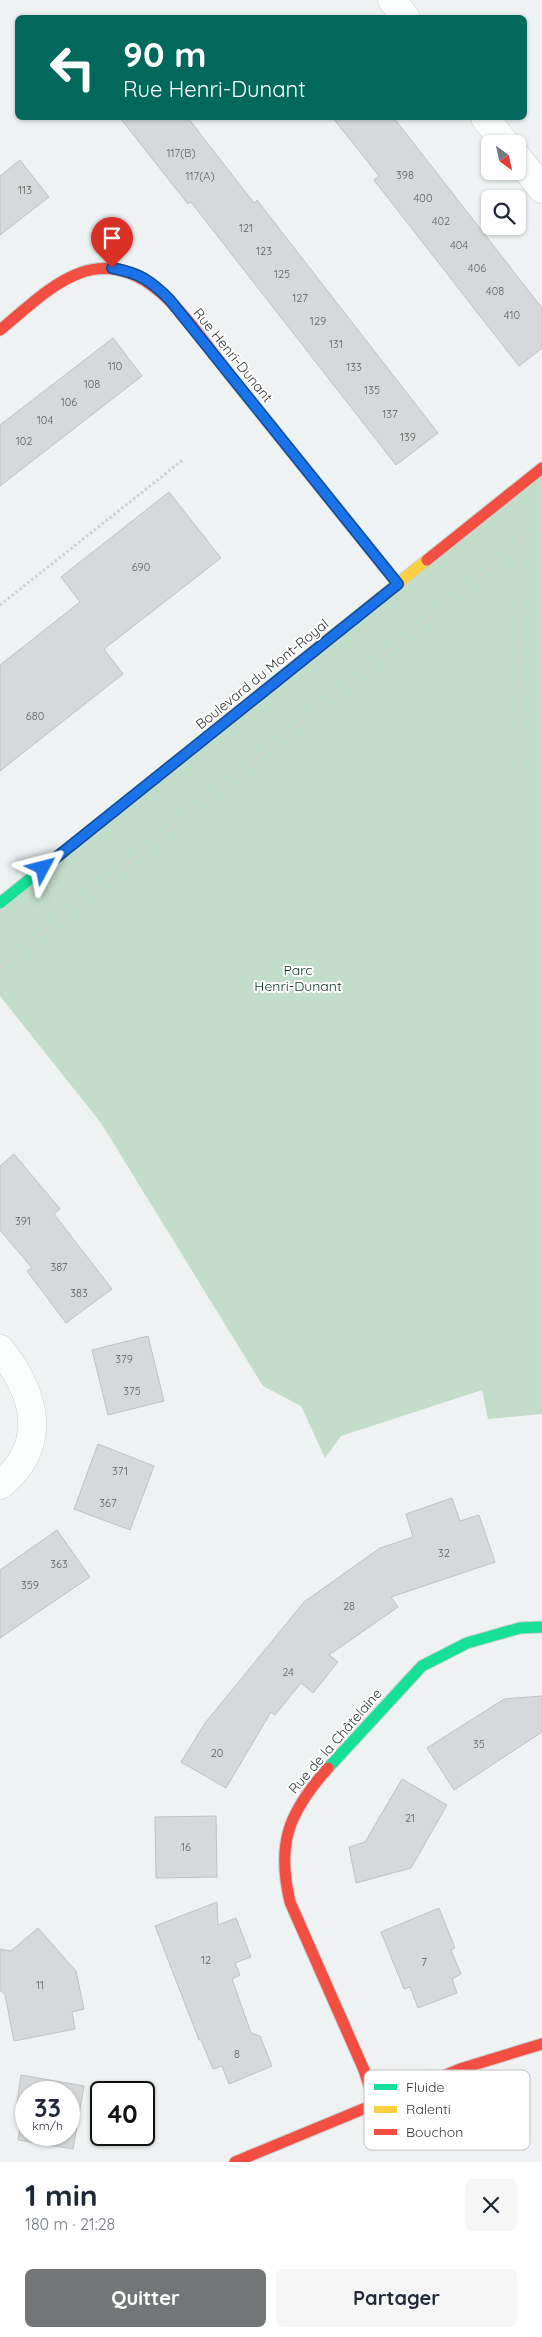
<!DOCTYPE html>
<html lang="fr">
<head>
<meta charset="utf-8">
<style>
  :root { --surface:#fff; --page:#f6f6f7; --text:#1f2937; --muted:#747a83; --accent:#737676 }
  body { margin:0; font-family:Quicksand,sans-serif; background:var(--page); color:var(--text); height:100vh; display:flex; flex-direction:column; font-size:19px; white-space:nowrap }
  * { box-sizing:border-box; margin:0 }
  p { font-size:16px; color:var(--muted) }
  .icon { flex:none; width:28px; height:28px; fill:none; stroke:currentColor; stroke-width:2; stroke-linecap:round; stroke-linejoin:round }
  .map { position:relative; height:2162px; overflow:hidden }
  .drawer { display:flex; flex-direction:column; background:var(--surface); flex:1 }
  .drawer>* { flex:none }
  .guide { position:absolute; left:15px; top:15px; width:512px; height:105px; border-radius:8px; box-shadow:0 1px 4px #0004; background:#00695c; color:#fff; overflow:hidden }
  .needle { width:32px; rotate:147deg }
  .tools { position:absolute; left:481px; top:135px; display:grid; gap:10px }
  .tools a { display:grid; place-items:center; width:45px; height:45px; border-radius:8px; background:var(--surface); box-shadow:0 1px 4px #0004; font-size:25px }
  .speed { position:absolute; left:15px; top:2081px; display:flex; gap:10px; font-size:25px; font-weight:700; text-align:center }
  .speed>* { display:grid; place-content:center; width:65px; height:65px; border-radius:50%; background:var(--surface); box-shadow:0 1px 4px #0004; line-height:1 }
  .speed small { font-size:12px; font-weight:400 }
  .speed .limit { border:2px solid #111; border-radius:8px; background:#fff; color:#111 }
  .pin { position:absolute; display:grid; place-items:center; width:42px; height:42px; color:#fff; margin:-51px -21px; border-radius:50% 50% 50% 0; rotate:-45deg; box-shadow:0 0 5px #0007 }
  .pin .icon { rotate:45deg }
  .me { position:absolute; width:55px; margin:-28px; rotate:52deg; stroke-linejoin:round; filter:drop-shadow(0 0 4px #0008) }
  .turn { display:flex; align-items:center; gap:18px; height:105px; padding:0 25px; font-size:22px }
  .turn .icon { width:65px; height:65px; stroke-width:2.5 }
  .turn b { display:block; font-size:35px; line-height:42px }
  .round { display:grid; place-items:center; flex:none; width:52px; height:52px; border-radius:8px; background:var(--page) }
  .headline { display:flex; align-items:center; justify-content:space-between; height:85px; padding:0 25px }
  h1 { font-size:30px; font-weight:800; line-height:38px }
  .action { display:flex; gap:10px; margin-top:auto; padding:10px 25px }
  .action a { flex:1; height:58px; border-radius:8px; background:var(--accent); color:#fff; font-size:20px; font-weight:800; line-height:58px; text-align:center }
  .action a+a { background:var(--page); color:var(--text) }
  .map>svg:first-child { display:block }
</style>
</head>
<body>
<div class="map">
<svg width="542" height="2162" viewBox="0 0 542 2162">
  <rect width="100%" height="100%" fill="#eef2f2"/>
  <!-- green -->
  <path fill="#c2ddca" d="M 542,468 L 542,1414 L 488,1419 L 482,1390 L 341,1436 L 325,1458 L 301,1406 L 263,1386 L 101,1123 L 0,996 L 0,901 Z"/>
  <!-- building -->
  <path fill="#d6d8d9" stroke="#bfc2c2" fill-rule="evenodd" d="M 120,118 L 188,118 L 254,203 L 257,200 L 438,433 L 396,465 L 191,202 L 188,204 Z
    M 333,118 L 394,118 L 542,308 L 542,348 L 519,366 L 374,180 L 379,176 Z
    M 20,160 L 49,197 L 0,235 L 0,176 Z
    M 113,338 L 142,376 L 0,486 L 0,425 Z
    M 169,492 L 221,558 L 104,649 L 123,674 L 0,771 L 0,665 L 80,602 L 61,577 Z
    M 14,1154 L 60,1209 L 54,1214 L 112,1289 L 66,1323 L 27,1271 L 32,1268 L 0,1230 L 0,1166 Z
    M 148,1336 L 164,1401 L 108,1415 L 92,1350 Z
    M 98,1444 L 154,1466 L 130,1530 L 74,1509 Z
    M 452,1498 L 460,1521 L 479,1515 L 495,1562 L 391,1597 L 398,1607 L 329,1655 L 338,1662 L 313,1693 L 301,1683 L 275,1715 L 271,1712 L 226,1788 L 181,1762 L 205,1723 L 304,1602 L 380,1548 L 413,1537 L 406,1514 Z
    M 57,1530 L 90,1577 L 0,1638 L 0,1570 Z
    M 542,1696 L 542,1732 L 454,1790 L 427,1748 L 504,1699 Z
    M 402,1779 L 447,1805 L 411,1868 L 356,1883 L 349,1847 L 365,1842 Z
    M 216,1816 L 217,1877 L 156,1878 L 155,1817 Z
    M 217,1902 L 218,1925 L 236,1918 L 251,1957 L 235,1963 L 240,1975 L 232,1979 L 251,2033 L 260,2036 L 272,2066 L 229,2084 L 222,2066 L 213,2069 L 201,2040 L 199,2040 L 155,1926 Z
    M 439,1908 L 455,1948 L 451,1950 L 461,1974 L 452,1979 L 457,1993 L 418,2008 L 410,1987 L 404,1989 L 381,1932 Z
    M 38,1928 L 76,1971 L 84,2009 L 72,2012 L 75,2029 L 14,2041 L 5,1995 L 0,1990 L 0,1949 L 11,1951 Z
    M 21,2075 L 84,2086 L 73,2149 L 18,2140 L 24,2104 L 17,2103 ZM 26,2092 L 69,2092 L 69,2135 L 26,2135 Z"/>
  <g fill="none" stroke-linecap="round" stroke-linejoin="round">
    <!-- street casing -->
    <g stroke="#cdcfcf" stroke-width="29">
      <path id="street" d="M 392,0 L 406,18
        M 485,118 L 506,144
        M 518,158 L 542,189
        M 0,1349 C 35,1393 50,1445 0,1485"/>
    </g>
    <!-- fast casing -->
    <g stroke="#cdcfcf" stroke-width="13">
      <path id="fast" d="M 229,374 L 398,584
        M 0,903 L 182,757
        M 328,1768 L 422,1666 L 467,1643 L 520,1628 L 542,1627"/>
    </g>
    <!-- slow casing -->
    <g stroke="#cdcfcf" stroke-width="13">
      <path id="slow" d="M 182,757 L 427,560"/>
    </g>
    <!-- jam casing -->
    <g stroke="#cdcfcf" stroke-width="13">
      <path id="jam" d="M 0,330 C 25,310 50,284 80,273 C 147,248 194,330 229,374
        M 427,560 L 542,468
        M 328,1768 C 289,1812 276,1843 290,1902 L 364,2070 L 375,2104
        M 235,2162 L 460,2069 L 542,2044"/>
    </g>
    <!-- path -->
    <path stroke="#d0d1d1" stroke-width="3" stroke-dasharray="2.5 2.5" stroke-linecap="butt" d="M 517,526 L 521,542 L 518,779
      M 0,605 L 184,459
      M 0,968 L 542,526"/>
    <!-- street -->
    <use href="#street" stroke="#fcfdfd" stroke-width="28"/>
    <!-- fast -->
    <use href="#fast" stroke="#16e098" stroke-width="11"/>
    <!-- slow -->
    <use href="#slow" stroke="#ffcf43" stroke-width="11"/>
    <!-- jam -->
    <use href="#jam" stroke="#f24e42" stroke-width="11"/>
  </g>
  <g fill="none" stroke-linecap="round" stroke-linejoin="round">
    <!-- route casing -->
    <g stroke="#114b97" stroke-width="12">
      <path id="route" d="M 43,868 L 398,584 L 169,299 C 150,280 139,273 112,268"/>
    </g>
    <!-- route -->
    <use href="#route" stroke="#1a73e8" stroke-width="9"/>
  </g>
  <g text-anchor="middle" stroke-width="4" stroke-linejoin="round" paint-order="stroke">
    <!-- number labels -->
    <g font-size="11" fill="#5d5f5f">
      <text x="181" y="157">117(B)</text>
      <text x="405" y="179">398</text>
      <text x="200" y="180">117(A)</text>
      <text x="25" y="194">113</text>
      <text x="423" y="202">400</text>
      <text x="441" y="225">402</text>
      <text x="246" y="232">121</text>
      <text x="459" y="249">404</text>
      <text x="264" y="255">123</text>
      <text x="477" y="272">406</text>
      <text x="282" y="278">125</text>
      <text x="495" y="295">408</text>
      <text x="300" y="302">127</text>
      <text x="512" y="319">410</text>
      <text x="318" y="325">129</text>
      <text x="336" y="348">131</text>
      <text x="115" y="370">110</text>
      <text x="354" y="371">133</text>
      <text x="92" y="388">108</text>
      <text x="372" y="394">135</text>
      <text x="69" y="406">106</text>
      <text x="390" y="418">137</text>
      <text x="45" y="424">104</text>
      <text x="408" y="441">139</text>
      <text x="24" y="445">102</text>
      <text x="141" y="571">690</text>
      <text x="35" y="720">680</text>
      <text x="23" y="1225">391</text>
      <text x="59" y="1271">387</text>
      <text x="79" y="1297">383</text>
      <text x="124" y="1363">379</text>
      <text x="132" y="1395">375</text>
      <text x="120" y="1475">371</text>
      <text x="108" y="1507">367</text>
      <text x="444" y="1557">32</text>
      <text x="59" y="1568">363</text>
      <text x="30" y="1589">359</text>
      <text x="349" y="1610">28</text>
      <text x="288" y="1676">24</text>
      <text x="479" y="1748">35</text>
      <text x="217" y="1757">20</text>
      <text x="410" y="1822">21</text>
      <text x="186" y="1851">16</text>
      <text x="206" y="1964">12</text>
      <text x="424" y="1966">7</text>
      <text x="40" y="1989">11</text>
      <text x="237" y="2058">8</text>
    </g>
    <!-- street labels -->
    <g font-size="14" fill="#313333" stroke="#fff">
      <text transform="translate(233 355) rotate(51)" y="5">Rue Henri-Dunant</text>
      <text transform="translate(262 674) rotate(-39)" y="5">Boulevard du Mont-Royal</text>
      <text transform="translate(335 1741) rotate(-49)" y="5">Rue de la Châtelaine</text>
    </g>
    <!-- park labels -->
    <g font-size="14" fill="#063319" stroke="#fff">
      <text x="298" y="975">Parc<tspan x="298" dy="16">Henri-Dunant</tspan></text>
    </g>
  </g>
  <!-- legend -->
  <rect x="364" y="2070" width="166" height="80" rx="8" fill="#fff" stroke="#c1c2c2" stroke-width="1"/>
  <rect x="374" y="2084" width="23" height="6" fill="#16e098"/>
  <rect x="374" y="2106" width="23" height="7" fill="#ffcf43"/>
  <rect x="374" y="2129" width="23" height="6" fill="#f24e42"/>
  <g font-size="14" fill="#313333">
    <text x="406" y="2092">Fluide</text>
    <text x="406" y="2114">Ralenti</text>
    <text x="406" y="2137">Bouchon</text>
  </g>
</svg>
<div class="tools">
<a><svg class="needle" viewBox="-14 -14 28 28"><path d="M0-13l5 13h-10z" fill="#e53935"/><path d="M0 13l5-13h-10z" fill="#747a83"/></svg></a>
<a><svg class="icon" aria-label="search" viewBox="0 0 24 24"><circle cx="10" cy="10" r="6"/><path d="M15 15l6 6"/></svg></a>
</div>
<div class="speed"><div>33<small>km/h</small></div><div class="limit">40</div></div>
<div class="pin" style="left:112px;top:268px;background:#d93025"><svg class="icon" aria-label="arrive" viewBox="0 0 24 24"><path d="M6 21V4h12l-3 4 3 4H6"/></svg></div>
<svg class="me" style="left:43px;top:868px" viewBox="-20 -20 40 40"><path d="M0-17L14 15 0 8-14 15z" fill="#1a73e8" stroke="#fff" stroke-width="4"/></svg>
<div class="guide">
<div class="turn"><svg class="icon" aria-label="left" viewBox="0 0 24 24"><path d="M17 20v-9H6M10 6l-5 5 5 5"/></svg><div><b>90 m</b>Rue Henri-Dunant</div></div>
</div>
</div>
<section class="drawer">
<div class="headline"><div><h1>1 min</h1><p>180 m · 21:28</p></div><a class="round"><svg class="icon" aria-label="close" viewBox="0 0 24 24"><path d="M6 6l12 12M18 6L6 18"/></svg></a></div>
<div class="action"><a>Quitter</a><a>Partager</a></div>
</section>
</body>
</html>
